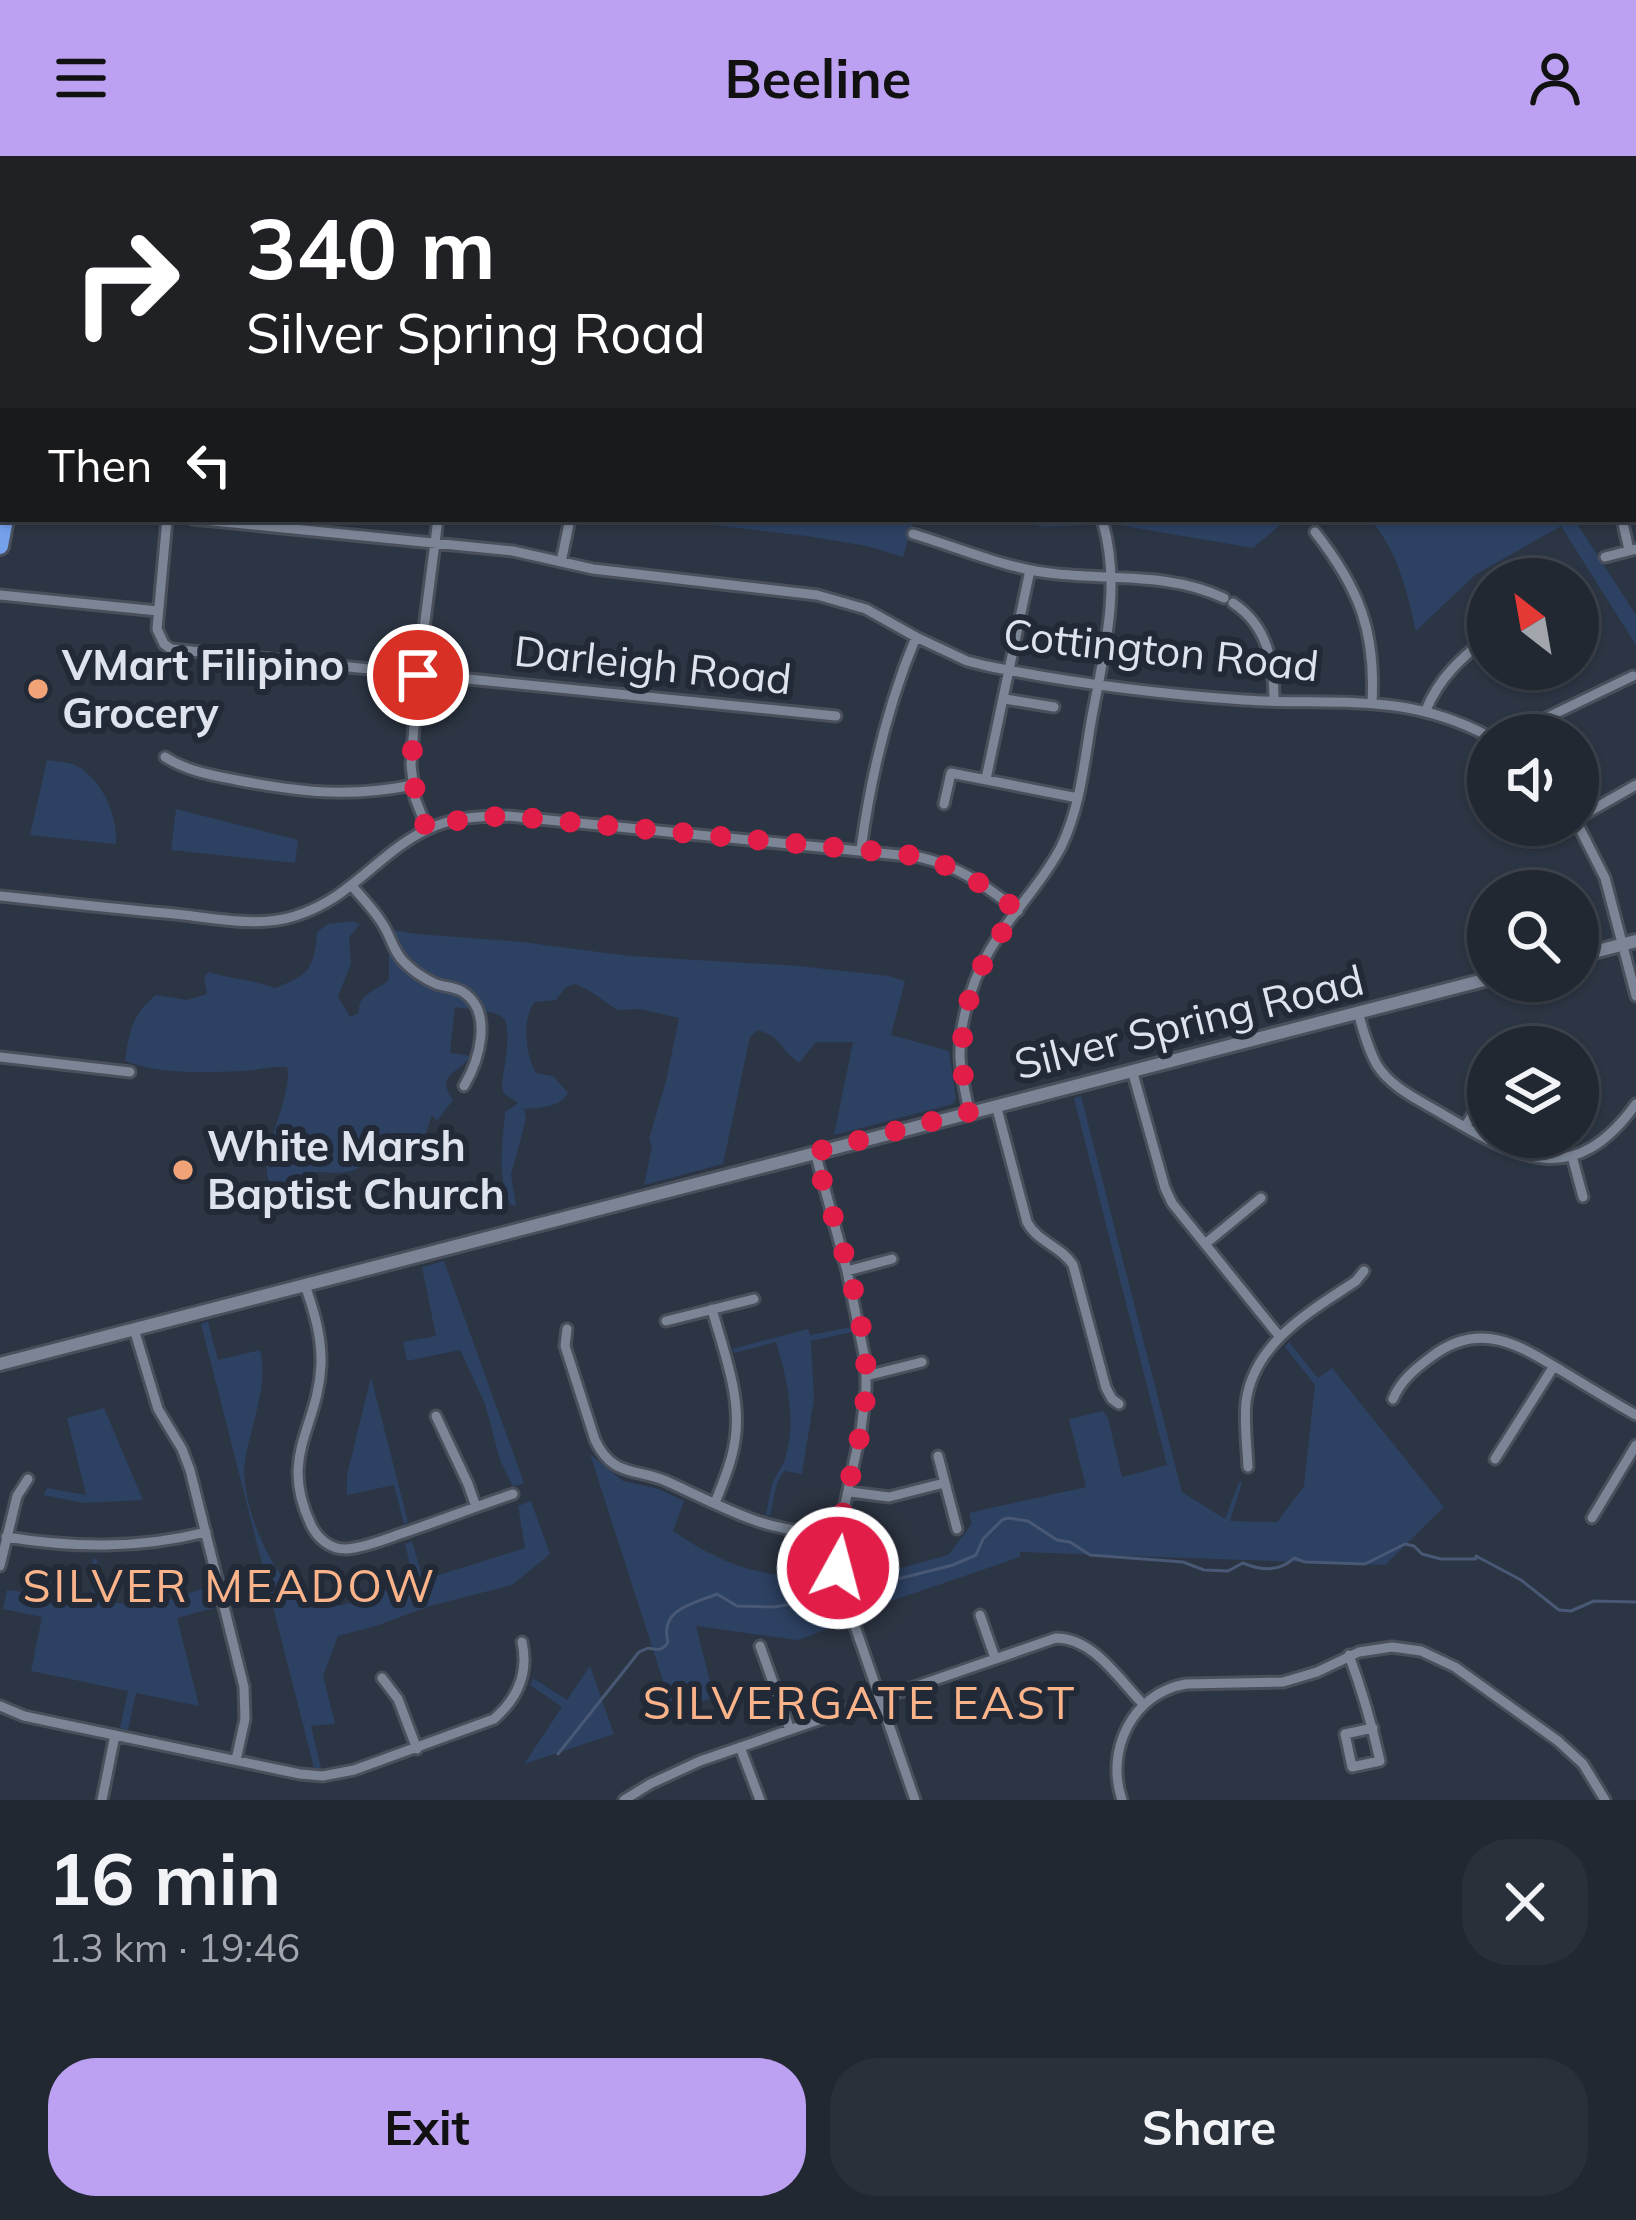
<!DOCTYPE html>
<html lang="en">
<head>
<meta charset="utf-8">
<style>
  :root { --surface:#212832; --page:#29303a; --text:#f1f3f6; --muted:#a2a6ac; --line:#3e444d; --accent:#bca0f2 }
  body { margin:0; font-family:Mulish,sans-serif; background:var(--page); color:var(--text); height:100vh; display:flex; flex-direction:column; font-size:45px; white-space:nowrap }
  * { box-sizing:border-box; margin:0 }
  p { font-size:39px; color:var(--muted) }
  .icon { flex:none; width:66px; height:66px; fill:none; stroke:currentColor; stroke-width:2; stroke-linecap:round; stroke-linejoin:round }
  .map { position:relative; height:1644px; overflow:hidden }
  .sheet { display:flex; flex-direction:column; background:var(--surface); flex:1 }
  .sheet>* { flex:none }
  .banner { position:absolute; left:0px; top:0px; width:1638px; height:366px; box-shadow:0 3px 9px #0004,0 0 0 3px var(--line); background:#202124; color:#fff; overflow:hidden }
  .needle { width:78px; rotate:329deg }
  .controls { position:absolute; left:1467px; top:402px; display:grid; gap:24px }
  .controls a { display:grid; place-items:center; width:132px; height:132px; border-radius:50%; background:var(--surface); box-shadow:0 3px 9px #0004,0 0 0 3px var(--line); font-size:60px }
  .pin { position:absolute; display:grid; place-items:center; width:102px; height:102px; color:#fff; margin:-51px; border:6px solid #fff; border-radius:50%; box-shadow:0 3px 12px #0007 }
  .me { position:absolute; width:132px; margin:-66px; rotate:7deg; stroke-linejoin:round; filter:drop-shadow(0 0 9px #0008) }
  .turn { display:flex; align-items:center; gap:42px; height:252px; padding:0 48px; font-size:54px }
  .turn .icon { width:156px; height:156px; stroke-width:2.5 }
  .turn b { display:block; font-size:84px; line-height:102px }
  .then { display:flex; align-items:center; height:114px; padding:0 48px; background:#0003; gap:24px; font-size:45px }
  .round { display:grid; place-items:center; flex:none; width:126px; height:126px; border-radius:48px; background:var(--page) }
  .overview { display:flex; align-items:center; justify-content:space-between; height:204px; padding:0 48px }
  h1 { font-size:72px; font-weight:700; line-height:90px }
  .cta { display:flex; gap:24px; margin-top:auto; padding:24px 48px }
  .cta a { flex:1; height:138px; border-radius:48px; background:var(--accent); color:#111; font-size:48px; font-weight:700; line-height:138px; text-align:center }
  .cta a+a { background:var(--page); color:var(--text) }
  header { display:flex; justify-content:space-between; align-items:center; height:156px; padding:0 48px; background:var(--accent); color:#111; font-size:54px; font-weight:700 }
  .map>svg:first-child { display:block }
</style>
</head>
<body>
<header><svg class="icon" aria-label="menu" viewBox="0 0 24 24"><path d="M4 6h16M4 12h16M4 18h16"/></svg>Beeline<svg class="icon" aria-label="person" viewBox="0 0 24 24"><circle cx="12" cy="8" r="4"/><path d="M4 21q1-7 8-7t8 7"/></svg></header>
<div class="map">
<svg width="1636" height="1644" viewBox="0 0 1636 1644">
  <rect width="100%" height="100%" fill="#2c3543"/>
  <!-- green -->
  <path fill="#2d4162" d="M 694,363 L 914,363 L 903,401 L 867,390 L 807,380 L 704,368 Z
    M 1014,363 L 1287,363 L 1253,392 L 1113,368 L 1042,371 Z
    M 1369,363 L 1574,363 L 1636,459 L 1636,489 L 1561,370 L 1475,419 L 1416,475 C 1407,436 1398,393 1369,363 Z
    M 47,604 C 56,605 69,606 77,610 C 103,625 118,660 116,688 L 30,679 Z
    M 176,653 L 298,684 L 295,707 L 171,694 Z
    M 353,765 L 360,768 L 349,781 L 351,808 L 338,840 L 350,861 L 359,857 C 357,836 378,836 389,823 L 389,798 L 378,775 L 380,772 L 417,778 L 522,786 L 629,800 L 799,810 L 888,820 L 905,825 L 891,879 L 949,895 L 956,943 L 953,948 L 834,979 L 853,886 L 816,886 L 799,907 C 780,893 783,882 758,874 L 750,881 L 723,1008 L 644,1029 L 652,991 L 649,983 L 666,925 L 679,862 L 639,853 L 617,854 L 590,835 L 575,828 L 565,832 L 556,844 L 534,846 C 522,865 525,897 536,917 L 553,920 L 568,937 C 558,953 540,951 524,953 L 526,963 L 511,1019 L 516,1050 L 511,1049 C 496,1021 503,986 505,956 L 518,947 L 504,938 L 502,930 C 503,916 513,871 503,862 C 492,853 468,854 455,851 L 450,897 L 471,900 C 460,917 434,918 453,944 L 437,965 L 432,959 L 415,1009 L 410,1011 C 399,1005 396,994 385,988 C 374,994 372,1002 363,1009 C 347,1021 331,1015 313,1016 L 305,1038 L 299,1040 C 291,1038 279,1036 273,1030 C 251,1010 295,939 287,911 C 271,910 256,915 240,915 C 204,917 159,918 125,905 C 129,876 132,858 156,839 L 187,844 L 207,838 L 204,821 L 209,816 C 231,823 255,824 275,832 C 310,819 314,812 317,776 L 328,768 Z
    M 1081,940 L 1182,1336 L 1225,1363 L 1239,1326 L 1242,1327 L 1230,1365 L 1277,1366 L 1304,1330 L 1315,1229 L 1285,1191 L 1289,1186 L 1318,1222 L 1332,1212 L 1444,1351 L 1385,1409 L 1020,1396 L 1020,1401 L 859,1456 L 850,1420 L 900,1412 L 948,1399 L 972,1368 L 969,1357 L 1086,1331 L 1069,1263 L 1103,1255 L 1108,1262 L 1122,1321 L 1167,1309 L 1074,942 Z
    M 444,1105 L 524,1327 L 513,1331 L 500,1304 L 485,1248 L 460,1194 L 407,1205 L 403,1186 L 436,1180 L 422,1111 Z
    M 208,1166 L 218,1204 L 260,1194 C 269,1228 251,1269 245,1304 C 239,1336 264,1404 288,1426 C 300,1437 324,1444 339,1450 L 414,1426 L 405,1388 L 412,1385 L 423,1424 L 525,1392 L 518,1350 L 531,1345 L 550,1398 L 512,1429 L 430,1450 L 376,1470 L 338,1480 L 323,1520 L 335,1568 L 311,1570 L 321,1612 L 314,1612 L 201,1168 Z
    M 851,1171 L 852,1176 L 811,1185 L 814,1242 L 802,1318 L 784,1315 L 777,1327 L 770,1359 L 766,1359 C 768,1349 769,1339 772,1329 C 775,1320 782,1312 785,1303 C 797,1266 787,1222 776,1186 L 734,1197 L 732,1193 L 808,1173 L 810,1179 Z
    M 371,1221 L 408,1366 L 404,1368 L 394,1329 L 347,1339 L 347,1319 Z
    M 104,1252 L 143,1344 L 84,1347 L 43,1339 L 47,1332 L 86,1339 L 67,1262 Z
    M 590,1298 L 623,1325 L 659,1333 L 684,1345 L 673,1375 C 729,1413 764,1422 831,1421 L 843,1468 L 797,1484 L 696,1470 L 714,1541 L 673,1556 Z
    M 93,1403 L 97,1403 L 97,1444 L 148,1451 L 208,1431 L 214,1452 L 177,1462 L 199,1550 L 136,1537 L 128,1574 L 120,1572 L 128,1535 L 31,1515 L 42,1461 L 3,1453 L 7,1434 L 92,1444 Z
    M 590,1510 L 614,1578 L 524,1608 L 562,1551 L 530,1529 L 533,1522 L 567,1544 Z"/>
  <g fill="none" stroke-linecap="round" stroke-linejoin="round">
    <!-- stream -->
    <path stroke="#485875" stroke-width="3" d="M 1635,328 L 1636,328
      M 858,1433 L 953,1409 L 976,1399 L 983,1383 L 1002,1364 L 1008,1362 L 1028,1365 L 1057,1384 L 1070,1386 L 1090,1399 L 1183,1406 L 1204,1414 L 1228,1415 L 1243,1407 C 1262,1415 1279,1416 1294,1402 L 1305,1406 L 1365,1408 L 1405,1388 L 1414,1390 L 1422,1398 L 1441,1403 L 1476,1403 L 1476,1400 L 1521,1424 L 1559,1454 L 1571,1455 L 1594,1445 L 1636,1446
      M 558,1598 L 639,1496 L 648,1492 C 657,1494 663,1495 668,1486 C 659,1453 693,1448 717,1438 L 737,1450 L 774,1451 L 830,1442"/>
    <!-- street casing -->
    <g stroke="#49505c" stroke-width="15">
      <path id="street" d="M 892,0 L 894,3
        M 1075,0 L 1076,3
        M 1254,0 L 1256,3
        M 1418,0 L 1420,3
        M 1566,0 L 1571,3
        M 1635,204 L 1636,209
        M 1635,244 L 1636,240
        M 167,363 L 157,473 L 164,488 L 171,493 L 836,560
        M 193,363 L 513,395 L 593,413 L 817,439 L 866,453 L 916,481 L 967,505 L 987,510 C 1071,527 1159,538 1244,544 C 1335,550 1403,535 1488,580
        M 1622,363 L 1629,394
        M 1315,376 C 1359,432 1376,475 1372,547
        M 913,378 C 960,392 1009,414 1058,418 C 1115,424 1171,417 1224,442
        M 1605,401 L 1636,393
        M 561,406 L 570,363
        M 0,439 L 158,455
        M 1233,447 C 1268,470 1274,507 1274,545
        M 1005,543 L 1054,551
        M 1426,554 C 1439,522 1461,502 1488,481
        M 1522,579 L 1548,561 L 1633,520
        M 165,601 C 187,615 211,619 236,624 C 300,636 348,642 413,629
        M 986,623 L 1030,414
        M 944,648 L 951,617 L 1078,642
        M 1578,662 L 1636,629
        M 1578,669 L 1605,722 L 1636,840
        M 427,673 L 415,642 L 411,609 L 418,519 L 438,363
        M 861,693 C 871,619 887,550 916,481
        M 353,731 C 363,743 374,754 382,767 C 391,780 393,796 405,807 C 414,816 425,823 436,828 C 445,831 455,831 463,836 C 494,856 479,905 464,930
        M 0,740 C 58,746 117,753 175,758 C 213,762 259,772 295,760 C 352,742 377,698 426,674 C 452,661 480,660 508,660 L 919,701 C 959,710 986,730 1018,755
        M 1358,856 C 1363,874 1368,893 1377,909 C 1391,932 1421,945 1444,959 C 1519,1003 1574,1034 1636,948
        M 0,901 L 130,916
        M 1132,914 L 1165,1032 L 1172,1047 L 1280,1181
        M 996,949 L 1027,1066 C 1037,1086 1061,1090 1073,1109 L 1106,1232 L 1112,1243 L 1119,1248
        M 969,956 C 966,938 961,920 960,902 C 959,861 975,815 998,781 C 1018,750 1044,724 1061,691 C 1080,652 1084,608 1091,566 C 1103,500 1122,433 1103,367
        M 1465,971 L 1488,933
        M 815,996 L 847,1115 L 866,1208 L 866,1233 L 861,1274 L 838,1381 L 840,1427 L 915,1644
        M 1572,1000 L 1583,1041
        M 1205,1088 L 1261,1042
        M 847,1115 L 892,1103
        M 305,1129 C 314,1155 322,1181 321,1209 C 318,1273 278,1299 311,1369 C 318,1383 331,1394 347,1393 C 368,1391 390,1381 409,1375 C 444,1363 478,1350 513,1338
        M 712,1153 C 723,1194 742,1241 735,1284 C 732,1306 723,1326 715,1347
        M 666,1165 L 754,1143
        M 134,1173 L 158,1253 L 182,1293 L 190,1314 L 244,1531 L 245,1563 L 236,1604
        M 567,1173 L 565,1190 L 595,1284 C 613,1322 636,1312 666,1325 C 695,1338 723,1353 754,1364 C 781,1374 810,1376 838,1381
        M 866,1220 L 922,1206
        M 1393,1243 C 1401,1224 1415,1213 1431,1201 C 1479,1164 1518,1188 1562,1215 C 1587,1230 1611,1245 1636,1259
        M 436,1260 L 468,1328 L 476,1351
        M 938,1300 L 957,1373
        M 1495,1303 L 1554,1210
        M 1248,1311 C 1247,1290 1244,1267 1246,1246 C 1254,1186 1311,1155 1356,1125 L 1364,1115
        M 850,1336 L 889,1341 L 944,1327
        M 1592,1362 L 1636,1289
        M 6,1381 C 74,1392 139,1393 206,1376
        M 0,1410 L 17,1340 L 28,1323
        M 980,1459 L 995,1502
        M 760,1490 L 790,1574
        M 1349,1499 C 1362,1534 1372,1569 1380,1605 L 1352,1611 L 1345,1578 L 1373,1572
        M 382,1522 L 398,1543 L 417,1593
        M 0,1550 L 24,1560 L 57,1567 L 300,1618 L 323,1620 L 354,1614 L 494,1563 C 518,1542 529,1517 522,1486
        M 740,1591 L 760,1644
        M 102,1644 L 115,1579
        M 624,1644 L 650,1628 L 700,1605 L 1056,1482 C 1094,1482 1119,1524 1144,1549
        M 1122,1644 C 1105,1595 1132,1537 1186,1528 L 1283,1526 L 1317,1516 L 1359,1496 L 1392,1491 L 1421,1495 L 1455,1511 L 1558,1585 L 1583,1608 L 1605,1644"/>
    </g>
    <!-- secondary casing -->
    <g stroke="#49505c" stroke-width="18">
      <path id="secondary" d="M 1578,800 L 1636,785
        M 0,1208 L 1488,823"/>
    </g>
    <!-- primary casing -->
    <g stroke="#49505c" stroke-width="20">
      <path id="primary" d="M 32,3 L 35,0
        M 49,3 L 52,0
        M 0,36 L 3,32
        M 0,52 L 3,49"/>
    </g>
    <!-- highway casing -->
    <g stroke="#49505c" stroke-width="22">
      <path id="highway" d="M 83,3 L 83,0
        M 0,390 L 5,363"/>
    </g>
    <!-- street -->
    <use href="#street" stroke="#7b8595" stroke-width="9"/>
    <!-- secondary -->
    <use href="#secondary" stroke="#7b8595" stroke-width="12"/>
    <!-- primary -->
    <use href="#primary" stroke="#7795c8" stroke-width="14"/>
    <!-- highway -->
    <use href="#highway" stroke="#75a0ea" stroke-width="16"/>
  </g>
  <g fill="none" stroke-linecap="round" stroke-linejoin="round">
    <!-- route -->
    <path stroke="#e11d48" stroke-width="21" stroke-dasharray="0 37.8" d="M 418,519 C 414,575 404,620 427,674 L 466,662 L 508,660 L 904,698 C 953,707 979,725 1018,755 C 966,820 952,875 969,956 L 814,996 C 833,1064 869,1162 866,1230 C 864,1292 836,1351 838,1412"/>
  </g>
  <!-- markers -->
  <g fill="#efa377" stroke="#222a38" stroke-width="4.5">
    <circle cx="38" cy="533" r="12"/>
    <circle cx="183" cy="1014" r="12"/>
  </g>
  <g text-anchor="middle" stroke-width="12" stroke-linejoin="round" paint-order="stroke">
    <!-- street labels -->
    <g font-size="42" fill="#dee3ed" stroke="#222a38">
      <text transform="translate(1161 494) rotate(6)" y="15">Cottington Road</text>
      <text transform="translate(653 509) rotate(6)" y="15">Darleigh Road</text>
      <text transform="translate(1189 866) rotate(-14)" y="15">Silver Spring Road</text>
    </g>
    <!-- poi labels -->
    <g font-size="42" font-weight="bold" fill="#dee3ed" stroke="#222a38" text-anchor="start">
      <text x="62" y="524">VMart Filipino<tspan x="62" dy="48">Grocery</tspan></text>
      <text x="207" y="1005">White Marsh<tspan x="207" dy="48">Baptist Church</tspan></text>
    </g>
    <!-- neighbourhood labels -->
    <g font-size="45" letter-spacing="3" fill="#fbb38a" stroke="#222a38">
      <text x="230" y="1446">SILVER MEADOW</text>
      <text x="860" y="1563">SILVERGATE EAST</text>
    </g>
  </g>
</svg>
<div class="controls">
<a><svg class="needle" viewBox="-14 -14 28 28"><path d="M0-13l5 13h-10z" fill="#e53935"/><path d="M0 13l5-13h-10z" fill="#a2a6ac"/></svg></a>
<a><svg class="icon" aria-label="sound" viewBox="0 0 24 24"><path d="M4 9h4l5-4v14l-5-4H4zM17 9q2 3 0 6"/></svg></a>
<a><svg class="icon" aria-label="search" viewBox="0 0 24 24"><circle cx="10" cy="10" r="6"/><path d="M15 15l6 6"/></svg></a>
<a><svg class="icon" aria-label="layers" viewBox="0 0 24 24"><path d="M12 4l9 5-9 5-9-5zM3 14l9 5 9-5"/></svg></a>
</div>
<div class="pin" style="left:418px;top:519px;background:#d93025"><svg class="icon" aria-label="arrive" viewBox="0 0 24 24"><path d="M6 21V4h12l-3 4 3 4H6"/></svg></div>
<svg class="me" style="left:838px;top:1412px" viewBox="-20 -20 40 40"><circle r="17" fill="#e11d48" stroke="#fff" stroke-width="3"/><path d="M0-11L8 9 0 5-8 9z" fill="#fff"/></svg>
<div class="banner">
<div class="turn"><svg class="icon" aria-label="right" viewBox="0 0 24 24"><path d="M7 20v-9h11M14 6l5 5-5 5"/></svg><div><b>340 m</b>Silver Spring Road</div></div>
<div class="then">Then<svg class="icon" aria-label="left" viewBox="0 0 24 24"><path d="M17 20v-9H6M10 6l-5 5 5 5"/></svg></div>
</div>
</div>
<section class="sheet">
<div class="overview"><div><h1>16 min</h1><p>1.3 km · 19:46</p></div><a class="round"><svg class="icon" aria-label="close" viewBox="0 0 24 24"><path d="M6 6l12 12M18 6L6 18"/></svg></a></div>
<div class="cta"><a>Exit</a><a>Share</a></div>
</section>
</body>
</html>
